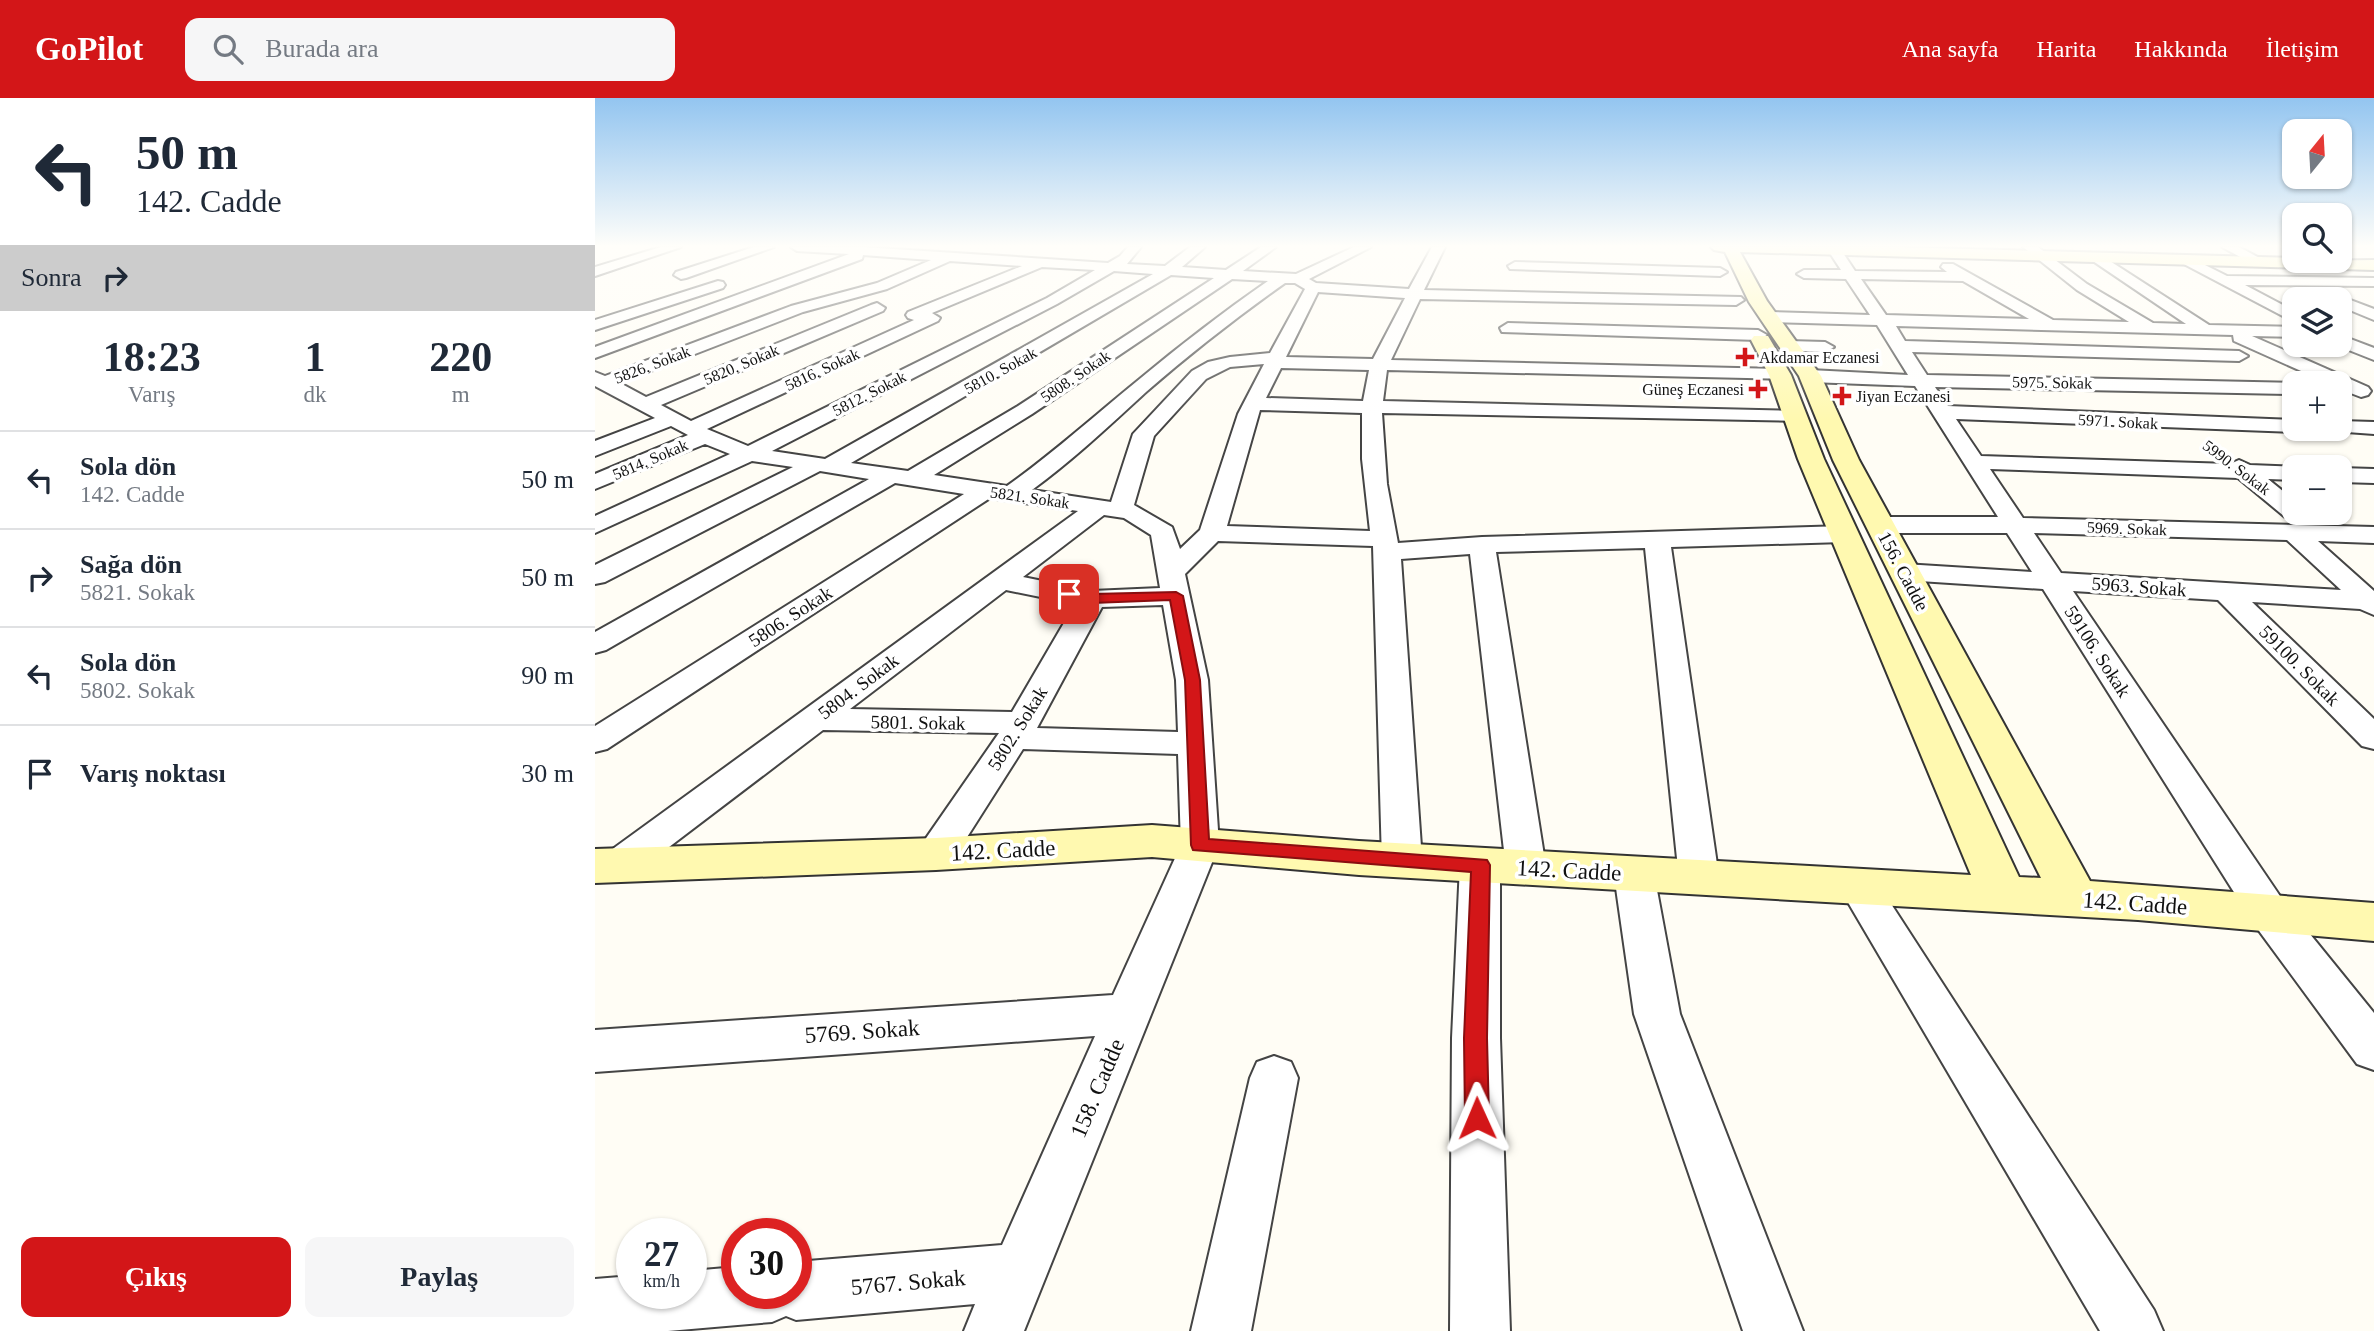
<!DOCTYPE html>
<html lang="tr">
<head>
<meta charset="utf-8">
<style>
  :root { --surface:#fff; --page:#f6f6f7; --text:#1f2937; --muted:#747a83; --line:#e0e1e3; --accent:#d31618 }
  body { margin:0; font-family:Georgia,serif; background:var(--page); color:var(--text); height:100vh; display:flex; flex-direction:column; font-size:26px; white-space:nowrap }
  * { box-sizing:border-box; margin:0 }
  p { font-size:23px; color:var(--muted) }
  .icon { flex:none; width:38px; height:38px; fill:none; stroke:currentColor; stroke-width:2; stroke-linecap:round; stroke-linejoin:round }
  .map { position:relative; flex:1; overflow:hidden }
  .drawer { display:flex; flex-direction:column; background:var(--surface); width:595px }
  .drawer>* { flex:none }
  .top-card { background:#fff; color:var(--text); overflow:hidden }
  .needle { width:46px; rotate:18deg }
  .buttons { position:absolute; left:1687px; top:21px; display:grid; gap:14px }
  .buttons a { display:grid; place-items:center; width:70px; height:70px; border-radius:14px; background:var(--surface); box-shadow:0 2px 5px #0004; font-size:35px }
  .speed { position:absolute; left:21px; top:1120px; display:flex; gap:14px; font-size:35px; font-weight:700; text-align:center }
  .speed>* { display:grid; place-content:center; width:91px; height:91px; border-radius:50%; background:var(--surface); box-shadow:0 2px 5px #0004; line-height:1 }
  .speed small { font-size:18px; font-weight:400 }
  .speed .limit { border:10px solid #d22; background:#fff; color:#111 }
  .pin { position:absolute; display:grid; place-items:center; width:60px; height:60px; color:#fff; margin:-30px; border-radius:14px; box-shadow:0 4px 10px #0006 }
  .me { position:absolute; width:77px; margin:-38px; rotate:359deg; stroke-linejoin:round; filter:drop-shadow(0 0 5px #0008) }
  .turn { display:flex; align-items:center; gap:24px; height:147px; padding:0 21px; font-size:32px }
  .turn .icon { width:91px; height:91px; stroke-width:2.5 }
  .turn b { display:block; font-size:49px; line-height:60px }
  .then { display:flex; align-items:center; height:66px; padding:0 21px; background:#0003; gap:14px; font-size:26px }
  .eta { display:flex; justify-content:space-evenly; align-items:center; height:119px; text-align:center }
  .eta b { font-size:42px; font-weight:700; line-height:49px }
  .button { display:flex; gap:14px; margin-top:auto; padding:14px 21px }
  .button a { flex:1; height:80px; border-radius:14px; background:var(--accent); color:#fff; font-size:28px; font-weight:700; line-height:80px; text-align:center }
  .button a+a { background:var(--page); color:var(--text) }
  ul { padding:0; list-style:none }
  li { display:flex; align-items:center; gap:21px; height:98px; padding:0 21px; border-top:2px solid var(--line) }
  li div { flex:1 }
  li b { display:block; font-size:26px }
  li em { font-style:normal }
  header { display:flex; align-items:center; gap:42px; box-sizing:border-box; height:98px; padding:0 35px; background:var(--accent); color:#fff }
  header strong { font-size:33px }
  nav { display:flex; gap:38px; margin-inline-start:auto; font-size:24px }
  .search { width:490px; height:63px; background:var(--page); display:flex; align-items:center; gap:18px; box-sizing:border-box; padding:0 24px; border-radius:14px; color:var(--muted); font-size:26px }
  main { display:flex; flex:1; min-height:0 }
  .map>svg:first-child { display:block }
</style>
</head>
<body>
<header>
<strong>GoPilot</strong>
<div class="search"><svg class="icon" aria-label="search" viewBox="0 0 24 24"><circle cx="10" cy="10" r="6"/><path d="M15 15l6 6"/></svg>Burada ara</div>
<nav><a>Ana sayfa</a><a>Harita</a><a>Hakkında</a><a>İletişim</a></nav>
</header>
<main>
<section class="drawer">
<div class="top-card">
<div class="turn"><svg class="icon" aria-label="left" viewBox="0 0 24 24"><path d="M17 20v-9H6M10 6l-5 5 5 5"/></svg><div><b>50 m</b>142. Cadde</div></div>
<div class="then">Sonra<svg class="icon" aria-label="right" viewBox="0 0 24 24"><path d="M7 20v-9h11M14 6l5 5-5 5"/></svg></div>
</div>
<div class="eta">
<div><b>18:23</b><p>Varış</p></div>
<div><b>1</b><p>dk</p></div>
<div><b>220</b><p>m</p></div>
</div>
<ul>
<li><svg class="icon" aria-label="left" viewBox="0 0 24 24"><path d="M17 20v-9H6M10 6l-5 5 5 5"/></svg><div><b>Sola dön</b><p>142. Cadde</p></div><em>50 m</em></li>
<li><svg class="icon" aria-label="right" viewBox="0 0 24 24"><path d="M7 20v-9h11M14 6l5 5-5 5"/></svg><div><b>Sağa dön</b><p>5821. Sokak</p></div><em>50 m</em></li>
<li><svg class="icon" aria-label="left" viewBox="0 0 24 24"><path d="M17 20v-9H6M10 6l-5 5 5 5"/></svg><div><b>Sola dön</b><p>5802. Sokak</p></div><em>90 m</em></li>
<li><svg class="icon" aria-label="arrive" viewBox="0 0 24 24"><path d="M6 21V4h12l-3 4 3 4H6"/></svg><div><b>Varış noktası</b></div><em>30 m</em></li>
</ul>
<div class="button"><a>Çıkış</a><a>Paylaş</a></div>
</section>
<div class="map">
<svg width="1779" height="1233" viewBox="0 0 1779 1233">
  <rect width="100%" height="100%" fill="#fffdf5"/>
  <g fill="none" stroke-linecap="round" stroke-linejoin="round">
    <!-- street casing -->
    <g stroke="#444" stroke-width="4">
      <path id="street" d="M 66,149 L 86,149 L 0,178 L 0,169 Z
        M 159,149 L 179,149 L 91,180 L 86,181 L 79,177 L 81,174 Z
        M 196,149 L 268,149 L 513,165 L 525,158 L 533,149 L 546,149 L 532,166 L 570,168 L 595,149 L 610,149 L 587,169 L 631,172 L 666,149 L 681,149 L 648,173 L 701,176 L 759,149 L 776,149 L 714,181 L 721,185 L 814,191 L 837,149 L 850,149 L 829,192 L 1146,199 L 1149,202 L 1141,207 L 825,201 L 796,262 L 1185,271 L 1192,273 L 1194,277 L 1192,281 L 792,272 L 788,303 L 1201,313 L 1208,315 L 1211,319 L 1208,323 L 787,315 L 792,386 L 803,445 L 887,439 L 1249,428 L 1258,431 L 1262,436 L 1258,441 L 1249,444 L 1076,449 L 1124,780 L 1118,791 L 1104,795 L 1090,791 L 1084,780 L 1050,450 L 901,454 L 951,770 L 945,780 L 931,785 L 917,780 L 911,770 L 875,456 L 806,461 L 827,763 L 821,773 L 807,777 L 793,773 L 787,763 L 778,448 L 623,443 L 590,476 L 613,582 L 624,747 L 429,1233 L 369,1233 L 380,1206 L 201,1222 L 191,1218 L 177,1224 L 73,1233 L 0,1233 L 0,1181 L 37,1178 L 37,1195 L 96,1195 L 96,1173 L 142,1169 L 142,1195 L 201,1195 L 201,1164 L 407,1147 L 500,938 L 0,974 L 0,932 L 518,897 L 586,747 L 583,656 L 428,651 L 355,766 L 341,770 L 327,766 L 321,756 L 327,746 L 404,635 L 228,632 L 36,778 L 22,783 L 8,778 L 2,768 L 8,758 L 483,413 L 395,400 L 12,651 L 0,654 L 0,628 L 369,396 L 300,385 L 11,552 L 0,555 L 0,534 L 274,381 L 225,373 L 10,484 L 0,486 L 0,467 L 198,369 L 157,363 L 0,435 L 0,418 L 135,356 L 110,346 L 0,391 L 0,376 L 93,337 L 76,328 L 0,358 L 0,343 L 60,320 L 0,288 L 0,274 L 10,278 L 196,208 L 282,185 L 336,162 L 268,157 L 267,161 L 0,260 L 0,249 L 254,156 L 202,153 ZM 355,163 L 427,168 L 313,214 L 311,217 L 313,220 L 319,222 L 96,323 L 66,307 L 288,213 L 290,210 L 282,205 L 276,207 L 51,299 L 25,285 L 208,214 L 292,191 ZM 447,169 L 500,172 L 452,200 L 153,348 L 112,331 L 343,223 L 345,220 L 337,215 ZM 519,173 L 558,176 L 230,361 L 177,353 L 462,206 ZM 576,177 L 619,180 L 423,308 L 313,373 L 256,365 ZM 637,181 L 673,183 C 627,215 583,249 541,284 C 498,319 457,356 412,388 L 339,377 L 437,316 ZM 690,185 L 700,185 L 710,191 L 675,255 L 635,259 L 613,264 L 597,273 L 538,336 L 516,404 L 437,392 C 478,362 514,328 551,294 C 596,255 642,219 690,185 ZM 723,194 L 810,200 L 778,261 L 691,259 ZM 669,266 L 643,316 L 605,432 L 585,451 L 577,429 L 539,407 L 559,338 L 611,281 L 635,269 ZM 686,270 L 774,272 L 768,303 L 671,300 ZM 665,312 L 767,315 L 767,361 L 775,433 L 632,428 ZM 509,417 L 529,420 L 556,437 L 565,490 L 497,493 L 428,479 ZM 411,492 L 480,506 L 417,614 L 255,611 ZM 568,507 L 581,582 L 583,634 L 442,630 L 507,509 Z
        M 1231,149 L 1244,149 L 1260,173 L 1352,174 L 1346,169 L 1348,166 L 1358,166 L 1458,222 L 1534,224 L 1482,192 L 1428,149 L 1443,149 L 1492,186 L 1558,225 L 1591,226 L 1492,159 L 1494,156 L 1504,156 L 1614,227 L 1699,229 L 1699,239 L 1657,238 L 1773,289 L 1776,293 L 1773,297 L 1766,299 L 1745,291 L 1745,285 L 1733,285 L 1639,243 L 1638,237 L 1301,228 L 1310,243 L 1644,253 L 1653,258 L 1644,263 L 1317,254 L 1332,277 L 1703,285 L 1699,285 L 1699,296 L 1340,289 L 1353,308 L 1699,322 L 1699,331 L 1708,331 L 1699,334 L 1361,321 L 1386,358 L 1635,366 L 1644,362 L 1655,367 L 1704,369 L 1699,369 L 1699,382 L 1673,381 L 1699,402 L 1699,415 L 1711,415 L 1708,419 L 1699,421 L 1690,419 L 1643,380 L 1395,371 L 1428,420 L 1779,429 L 1779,445 L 1723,443 L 1779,493 L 1779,517 L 1765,511 L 1657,504 L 1779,621 L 1779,651 L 1767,648 L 1623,502 L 1478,493 L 1689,804 L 1779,915 L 1779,972 L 1762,966 L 1659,826 L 1448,491 L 1309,482 L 1299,480 L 1295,474 L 1299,468 L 1309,466 L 1437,474 L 1412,435 L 1285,435 L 1276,432 L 1272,427 L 1276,422 L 1285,419 L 1403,419 L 1320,288 L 1215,284 L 1206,278 L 1215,272 L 1313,277 L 1282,227 L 1175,224 L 1167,219 L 1175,214 L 1275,217 L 1251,181 L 1209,180 L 1202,176 L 1209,172 L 1246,172 ZM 1266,181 L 1368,183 L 1434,221 L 1291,217 ZM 1439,435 L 1692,442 L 1746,492 L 1466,475 Z
        M 1627,149 L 1644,149 L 1670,163 L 1668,166 L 1658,166 Z
        M 1592,158 L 1632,178 L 1779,180 L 1779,188 L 1650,187 L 1699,213 L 1699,224 L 1587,165 L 1587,159 Z
        M 920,164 L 1125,170 L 1132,174 L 1125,178 L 915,171 L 913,168 Z
        M 123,183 L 128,184 L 130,187 L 128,190 L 0,232 L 0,222 Z
        M 1745,198 L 1779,211 L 1779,222 L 1745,208 L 1745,201 L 1738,201 Z
        M 913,225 L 1163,232 L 1172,237 L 1163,242 L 907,234 L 905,230 Z
        M 1745,237 L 1779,250 L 1779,262 L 1741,247 L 1745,247 Z
        M 1194,243 L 1230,244 L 1239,249 L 1230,254 L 1188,252 L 1185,248 L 1188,244 Z
        M 1745,323 L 1779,324 L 1779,336 L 1738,333 L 1736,331 L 1745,331 Z
        M 1745,370 L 1779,371 L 1779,385 L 1745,384 Z
        M 885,752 L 899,757 L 905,767 L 905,940 L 915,1233 L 855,1233 L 857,940 L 865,767 L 871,757 Z
        M 1039,761 L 1053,765 L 1059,776 L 1085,916 L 1208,1233 L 1148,1233 L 1039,916 L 1019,776 L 1025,765 Z
        M 1264,774 L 1278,778 L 1559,1212 L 1568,1233 L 1505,1233 L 1244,789 L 1250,778 Z
        M 679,958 L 696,964 L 703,980 L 656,1233 L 596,1233 L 655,980 L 662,964 Z"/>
    </g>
    <!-- secondary casing -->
    <g stroke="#333" stroke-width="4">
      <path id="secondary" d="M 1116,149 L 1301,149 L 1699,160 L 1699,163 L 1779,162 L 1779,172 L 1145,154 L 1172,203 L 1226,278 L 1264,362 L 1495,783 L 1779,805 L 1779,843 L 1543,822 L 764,777 L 557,759 L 341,772 L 0,785 L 0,751 L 341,740 L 557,727 L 764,743 L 1376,777 L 1203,361 L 1174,277 L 1156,242 L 1159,238 L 1173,238 L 1196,277 L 1229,361 L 1424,779 L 1446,780 L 1238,362 L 1204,278 L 1154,204 L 1130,154 L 1119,152 Z"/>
    </g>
    <!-- street -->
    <use href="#street" fill="#fff" fill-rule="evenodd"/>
    <!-- secondary -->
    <use href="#secondary" fill="#fff9b0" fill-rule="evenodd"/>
  </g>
  <!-- sky -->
  <linearGradient id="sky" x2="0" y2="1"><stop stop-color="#93c5f0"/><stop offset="0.46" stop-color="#fffefa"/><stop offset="1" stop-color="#fffefa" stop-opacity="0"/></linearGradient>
  <rect width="1779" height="322" fill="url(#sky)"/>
  <!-- route -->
  <path fill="#d31618" stroke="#890e10" stroke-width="2" d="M 474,492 L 497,496 L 581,494 L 588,498 L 605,582 L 614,741 L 892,762 L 895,767 L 892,940 L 894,1020 L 890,1028 L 882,1031 L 873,1028 L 870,1020 L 869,940 L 876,774 L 598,752 L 596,747 L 590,582 L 575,502 L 497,505 L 469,499 L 467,496 Z"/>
  <!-- markers -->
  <g fill="#d31618" stroke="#fff" stroke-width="2.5">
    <path d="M1146.5 248.5h7v7h7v7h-7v7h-7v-7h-7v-7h7z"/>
    <path d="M1159.5 280.5h7v7h7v7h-7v7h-7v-7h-7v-7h7z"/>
    <path d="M1243.5 287.5h7v7h7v7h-7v7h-7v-7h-7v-7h7z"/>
  </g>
  <g text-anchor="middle" stroke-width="7" stroke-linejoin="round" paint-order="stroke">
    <!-- far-poi labels -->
    <g font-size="16" fill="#111" stroke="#fff" text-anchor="start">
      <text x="1164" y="265">Akdamar Eczanesi</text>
      <text x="1149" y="297" text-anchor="end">Güneş Eczanesi</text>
      <text x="1261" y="304">Jiyan Eczanesi</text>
    </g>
    <!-- far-street labels -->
    <g font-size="16" fill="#111" stroke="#fff">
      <text transform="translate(57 266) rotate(-21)" y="6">5826. Sokak</text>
      <text transform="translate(146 266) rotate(-23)" y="6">5820. Sokak</text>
      <text transform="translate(227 271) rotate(-25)" y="6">5816. Sokak</text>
      <text transform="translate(405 272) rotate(-29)" y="6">5810. Sokak</text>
      <text transform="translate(480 278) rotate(-34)" y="6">5808. Sokak</text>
      <text transform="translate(1457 284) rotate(1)" y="6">5975. Sokak</text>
      <text transform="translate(274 295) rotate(-27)" y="6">5812. Sokak</text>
      <text transform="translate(1523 323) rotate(3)" y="6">5971. Sokak</text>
      <text transform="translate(55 361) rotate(-23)" y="6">5814. Sokak</text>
      <text transform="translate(1642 369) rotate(37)" y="6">5990. Sokak</text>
      <text transform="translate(435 399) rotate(8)" y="6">5821. Sokak</text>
      <text transform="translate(1532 430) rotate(2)" y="6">5969. Sokak</text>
    </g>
    <!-- street labels -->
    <g font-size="19" fill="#111" stroke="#fff">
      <text transform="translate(1309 473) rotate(62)" y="7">156. Cadde</text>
      <text transform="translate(1544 488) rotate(4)" y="7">5963. Sokak</text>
      <text transform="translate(195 518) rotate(-33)" y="7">5806. Sokak</text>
      <text transform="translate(1503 553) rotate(57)" y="7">59106. Sokak</text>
      <text transform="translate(1705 567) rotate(45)" y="7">59100. Sokak</text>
      <text transform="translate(263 588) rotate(-37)" y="7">5804. Sokak</text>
      <text transform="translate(323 624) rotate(1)" y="7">5801. Sokak</text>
      <text transform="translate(422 630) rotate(-58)" y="7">5802. Sokak</text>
    </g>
    <!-- near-street labels -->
    <g font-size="23" fill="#111" stroke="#fff">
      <text transform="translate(408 752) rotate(-3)" y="8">142. Cadde</text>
      <text transform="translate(974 772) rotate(3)" y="8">142. Cadde</text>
      <text transform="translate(1540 805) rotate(4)" y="8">142. Cadde</text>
      <text transform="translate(267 933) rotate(-4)" y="8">5769. Sokak</text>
      <text transform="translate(502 990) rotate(-67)" y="8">158. Cadde</text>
      <text transform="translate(313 1184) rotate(-5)" y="8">5767. Sokak</text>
    </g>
  </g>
</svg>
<div class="buttons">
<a><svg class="needle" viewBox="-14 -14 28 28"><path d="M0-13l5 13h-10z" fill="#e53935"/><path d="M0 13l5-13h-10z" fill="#747a83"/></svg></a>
<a><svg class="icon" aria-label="search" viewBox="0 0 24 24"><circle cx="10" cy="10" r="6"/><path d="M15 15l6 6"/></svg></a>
<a><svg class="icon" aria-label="layers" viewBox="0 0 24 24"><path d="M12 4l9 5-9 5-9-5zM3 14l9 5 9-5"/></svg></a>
<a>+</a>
<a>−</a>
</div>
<div class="speed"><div>27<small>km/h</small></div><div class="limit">30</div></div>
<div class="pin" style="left:474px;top:496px;background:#d93025"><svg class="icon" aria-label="arrive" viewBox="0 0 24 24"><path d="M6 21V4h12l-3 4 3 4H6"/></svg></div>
<svg class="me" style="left:882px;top:1020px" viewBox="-20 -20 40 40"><path d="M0-17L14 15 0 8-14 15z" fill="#d31618" stroke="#fff" stroke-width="4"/></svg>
</div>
</main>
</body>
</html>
